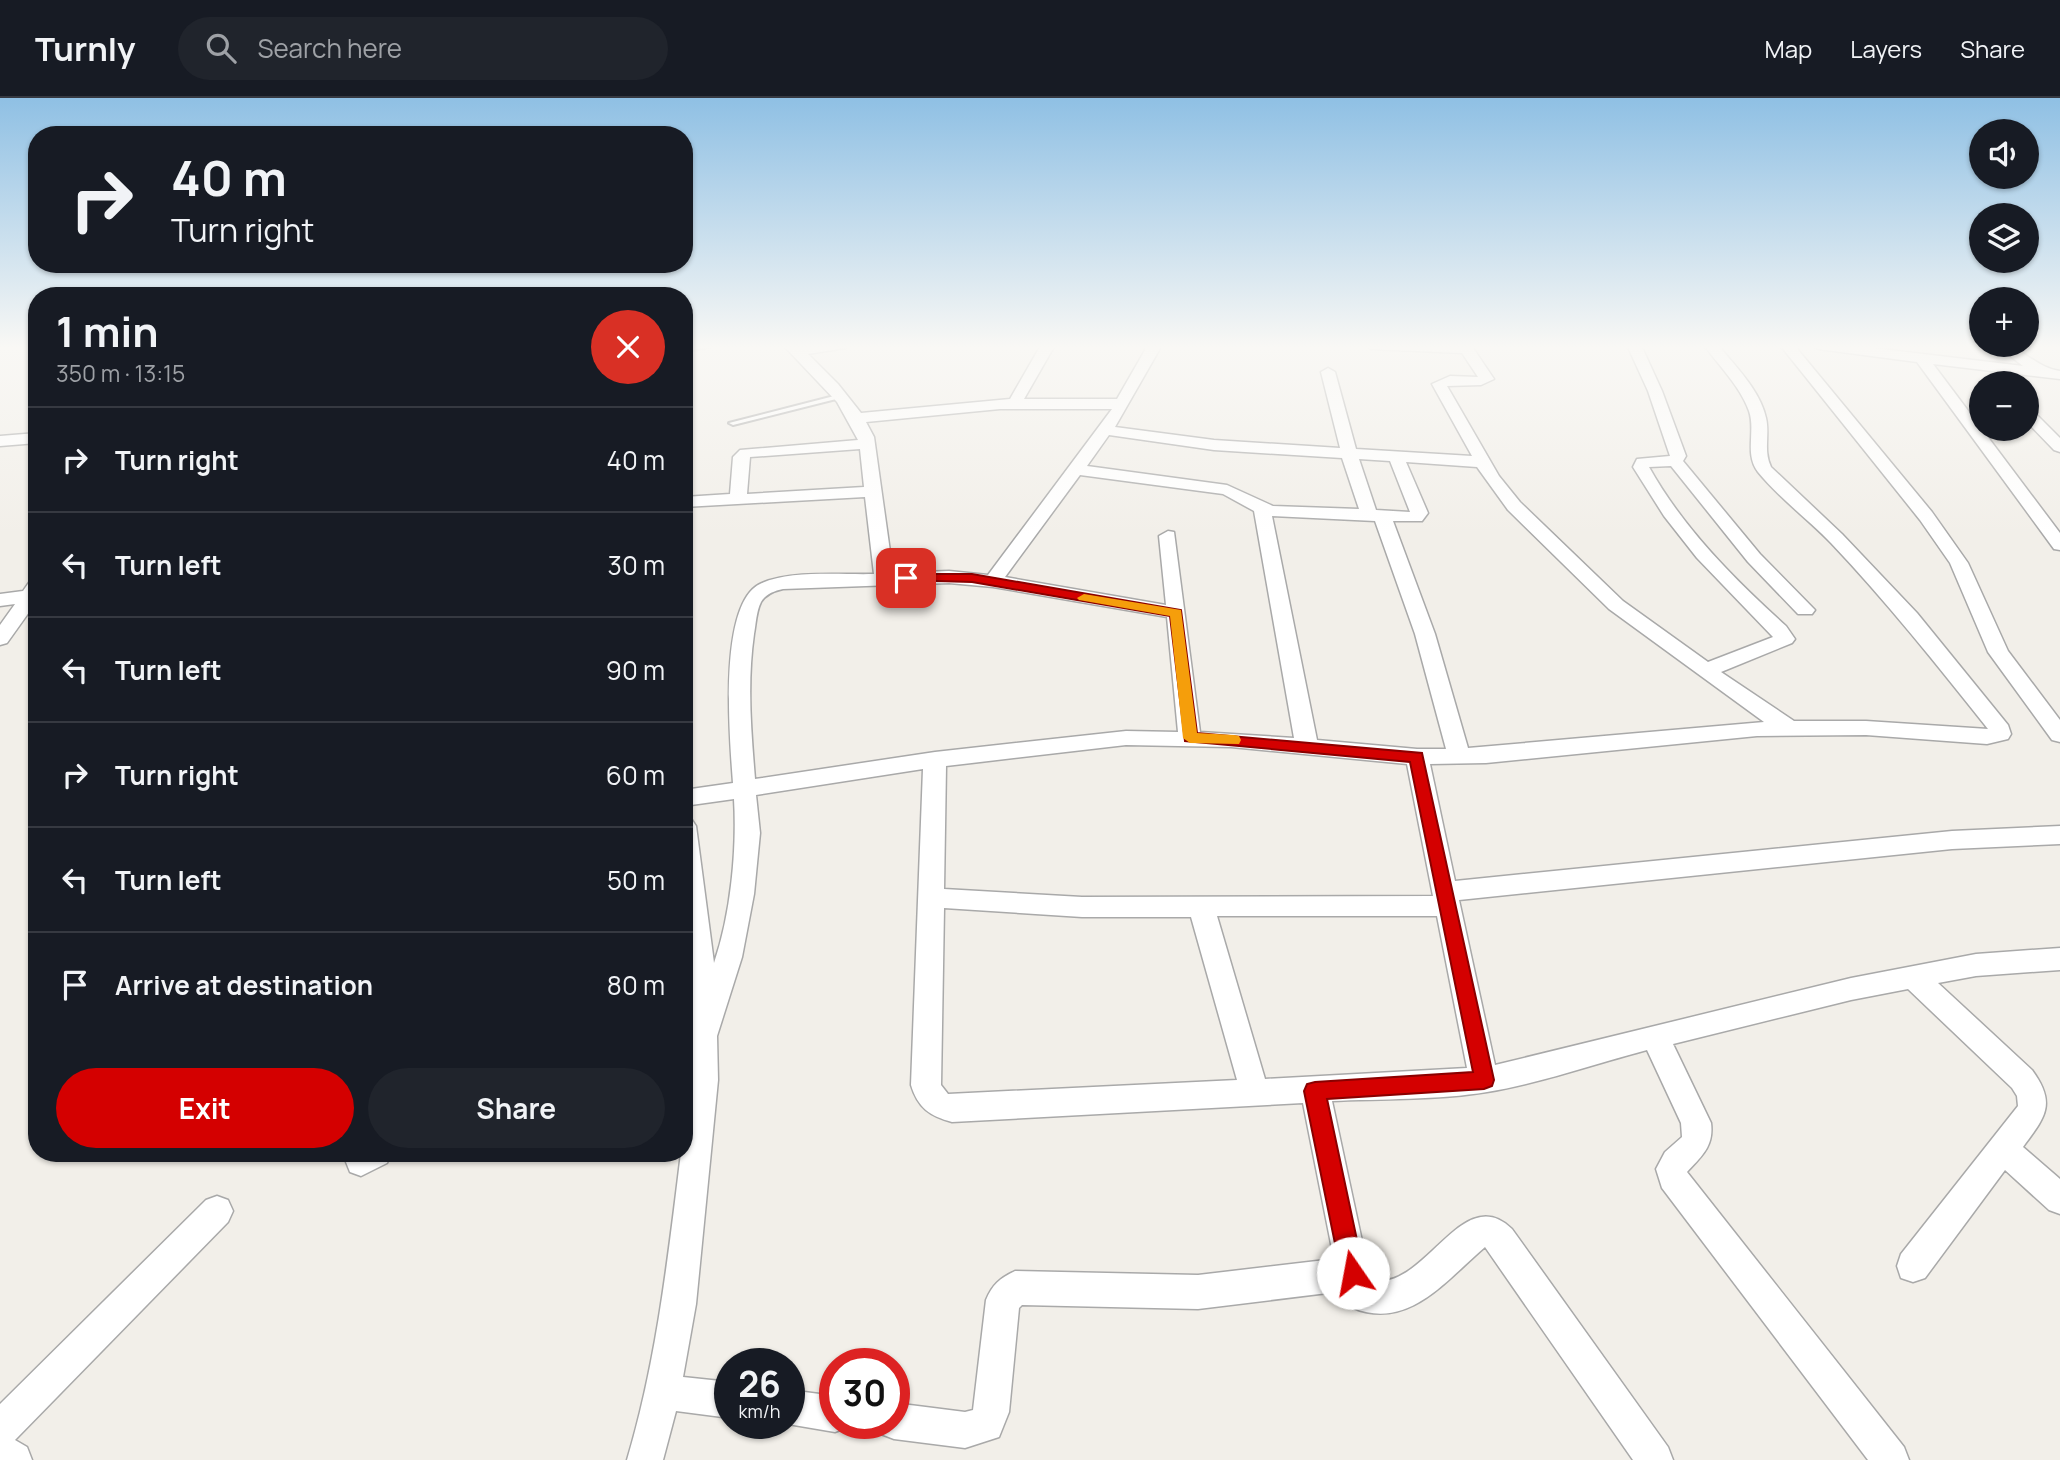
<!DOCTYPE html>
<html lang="en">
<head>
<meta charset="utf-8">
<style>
  :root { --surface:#171b24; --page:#20242c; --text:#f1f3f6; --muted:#9ea1a6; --line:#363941; --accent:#d40000 }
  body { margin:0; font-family:Manrope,sans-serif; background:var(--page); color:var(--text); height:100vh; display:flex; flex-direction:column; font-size:26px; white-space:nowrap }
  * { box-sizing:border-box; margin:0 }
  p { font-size:23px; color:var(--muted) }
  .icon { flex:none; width:38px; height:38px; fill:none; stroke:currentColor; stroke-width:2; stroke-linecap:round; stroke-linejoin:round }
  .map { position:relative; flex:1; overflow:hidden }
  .panel { position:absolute; left:28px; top:189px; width:665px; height:875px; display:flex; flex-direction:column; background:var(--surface); border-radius:28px; box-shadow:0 2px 5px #0004 }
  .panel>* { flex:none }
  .guide { position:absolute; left:28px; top:28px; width:665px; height:147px; border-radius:28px; box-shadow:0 2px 5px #0004; background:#171b24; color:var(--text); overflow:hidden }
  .fabs { position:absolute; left:1969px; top:21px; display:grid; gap:14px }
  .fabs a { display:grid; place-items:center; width:70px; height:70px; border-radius:50%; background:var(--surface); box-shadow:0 2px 5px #0004; font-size:35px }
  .speed { position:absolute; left:714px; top:1250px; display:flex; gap:14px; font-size:35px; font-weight:700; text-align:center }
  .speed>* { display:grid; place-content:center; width:91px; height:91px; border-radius:50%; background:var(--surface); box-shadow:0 2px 5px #0004; line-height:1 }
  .speed small { font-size:18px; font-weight:400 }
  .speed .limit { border:10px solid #d22; background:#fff; color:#111 }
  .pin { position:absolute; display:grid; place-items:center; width:60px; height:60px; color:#fff; margin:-30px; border-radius:14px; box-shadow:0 4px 10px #0006 }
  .me { position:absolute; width:77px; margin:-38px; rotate:348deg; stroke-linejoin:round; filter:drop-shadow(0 0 5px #0008) }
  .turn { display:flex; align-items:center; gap:24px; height:147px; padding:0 28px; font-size:32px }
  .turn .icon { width:91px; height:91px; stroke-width:2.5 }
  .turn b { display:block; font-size:49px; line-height:60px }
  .round { display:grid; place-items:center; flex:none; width:74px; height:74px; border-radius:37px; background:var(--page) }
  .overview { display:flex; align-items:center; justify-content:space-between; height:119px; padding:0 28px }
  h1 { font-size:42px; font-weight:700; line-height:52px }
  .button { display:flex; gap:14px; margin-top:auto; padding:14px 28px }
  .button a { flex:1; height:80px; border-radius:42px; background:var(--accent); color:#fff; font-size:28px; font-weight:700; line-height:80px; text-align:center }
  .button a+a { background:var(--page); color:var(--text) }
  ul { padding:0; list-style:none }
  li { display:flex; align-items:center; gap:21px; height:105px; padding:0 28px; border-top:2px solid var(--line) }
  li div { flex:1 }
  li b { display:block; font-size:26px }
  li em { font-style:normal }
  header { display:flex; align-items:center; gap:42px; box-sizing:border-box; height:98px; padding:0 35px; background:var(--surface); border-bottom:2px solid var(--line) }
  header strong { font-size:33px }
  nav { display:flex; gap:38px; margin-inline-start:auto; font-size:24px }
  .search { width:490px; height:63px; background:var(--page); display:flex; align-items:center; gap:18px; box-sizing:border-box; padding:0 24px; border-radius:38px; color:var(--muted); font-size:26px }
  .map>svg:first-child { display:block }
</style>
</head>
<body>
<header>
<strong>Turnly</strong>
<div class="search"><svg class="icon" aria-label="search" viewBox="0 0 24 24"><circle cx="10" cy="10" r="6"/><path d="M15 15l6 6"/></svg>Search here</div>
<nav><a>Map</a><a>Layers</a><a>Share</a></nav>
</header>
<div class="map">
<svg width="2060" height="1362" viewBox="0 0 2060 1362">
  <rect width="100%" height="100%" fill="#f2efe9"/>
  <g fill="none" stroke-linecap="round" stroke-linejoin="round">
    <!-- service casing -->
    <g stroke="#a9a9a9" stroke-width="4">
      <path id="service" d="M 705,247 L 716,247 L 684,254 L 684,250 Z
        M 842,296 L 844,297 L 844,299 L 733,327 L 729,325 Z"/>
    </g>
    <!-- minor casing -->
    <g stroke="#a9a9a9" stroke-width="3">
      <path id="minor" d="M 783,247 L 797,247 L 801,249 L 847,247 L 845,250 L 808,256 L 838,286 L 861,315 L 1010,301 L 1041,247 L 1055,247 L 1024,301 L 1117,301 L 1148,247 L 1162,247 L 1115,329 L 1214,342 L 1340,350 L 1321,274 L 1328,270 L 1335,274 L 1356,351 L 1472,358 L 1432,286 L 1450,278 L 1478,279 L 1462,255 L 1371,251 L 1364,247 L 1471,247 L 1494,281 L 1481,287 L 1447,288 L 1499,378 L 1520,404 L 1623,503 L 1708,564 L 1773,539 L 1697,460 L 1664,418 L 1633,369 L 1637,361 L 1670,358 L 1648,293 L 1627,247 L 1641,247 L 1662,293 L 1686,358 L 1683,363 L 1760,456 L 1815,512 L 1812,516 L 1798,516 L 1748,464 L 1671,368 L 1649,369 C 1683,430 1734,481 1786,528 L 1795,541 L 1792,545 L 1721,574 L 1794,623 L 1866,623 L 1988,631 C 1937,567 1887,504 1831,445 C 1808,421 1779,400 1758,374 C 1744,356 1756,333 1749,313 C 1740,288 1719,268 1704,247 L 1718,247 C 1735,268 1760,292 1766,320 C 1770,337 1763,352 1771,369 L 1842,436 L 1917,515 L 2008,627 L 2011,636 L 2008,641 L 1987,646 L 1866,637 L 1757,638 L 1486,665 L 1430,666 L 1455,783 L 1952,733 L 2060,728 L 2060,746 L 1952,751 L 1459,802 L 1495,967 L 1851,880 L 1976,856 L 2060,850 L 2060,872 L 1976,878 L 1938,885 L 2032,972 C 2057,1006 2045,1019 2023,1049 L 2060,1081 L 2060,1116 L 2049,1112 L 2005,1072 L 1925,1180 L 1913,1184 L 1901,1180 L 1897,1168 L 1901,1156 L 2018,1008 L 2017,998 L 2012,990 L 1908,891 L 1851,902 L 1673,946 L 1711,1025 C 1714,1048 1702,1058 1687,1074 L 1904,1349 L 1909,1362 L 1868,1362 L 1662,1090 L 1656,1071 L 1665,1054 L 1682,1039 L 1681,1025 L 1647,952 C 1594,966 1541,985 1487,994 C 1440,1002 1380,1001 1332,1003 L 1368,1171 L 1375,1183 C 1427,1189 1463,1083 1512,1131 L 1668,1349 L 1673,1362 L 1633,1362 L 1485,1149 C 1447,1181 1409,1233 1353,1210 L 1344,1193 L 1198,1211 L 1022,1207 L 1019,1210 L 1009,1314 L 999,1339 L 965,1350 L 894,1341 L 881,1336 L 877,1325 L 894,1325 L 894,1305 L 965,1314 L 973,1312 L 986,1202 C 992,1187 1000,1180 1015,1173 L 1198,1177 L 1334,1161 L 1303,1005 L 952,1024 C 930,1018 918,1010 911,987 L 923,671 L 756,697 L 760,735 L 754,796 L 742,859 L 717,938 L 718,982 L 696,1206 L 683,1279 L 730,1284 L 730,1320 L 676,1313 L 663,1362 L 627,1362 C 657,1262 668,1159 681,1055 L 684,1055 L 684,1025 L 690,982 L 684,719 L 692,722 L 696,728 L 714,865 C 731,816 737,751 734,701 L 684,708 L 684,692 L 733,685 C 730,643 717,503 762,485 C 791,472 842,477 874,476 L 865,399 L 684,409 L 684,399 L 730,396 L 733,359 L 740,352 L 858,342 L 837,304 ZM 1000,311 L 1112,311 L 988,477 L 949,473 L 893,475 L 874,339 L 866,324 ZM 1109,337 L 1214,352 L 1342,360 L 1359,411 L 1273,408 L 1227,387 L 1087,368 ZM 860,351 L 864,389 L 747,396 L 750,359 ZM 1359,361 L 1390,363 L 1410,414 L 1376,412 ZM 1406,364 L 1477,369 L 1508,412 L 1609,511 L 1764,624 L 1468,650 L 1435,536 L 1393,423 L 1422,423 L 1428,415 ZM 1080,377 L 1223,396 L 1254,413 L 1294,640 L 1200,634 L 1174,434 L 1168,433 L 1159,438 L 1166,507 L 1005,479 ZM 1272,418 L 1375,423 L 1415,536 L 1446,651 L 1417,651 L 1317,642 ZM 949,485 L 993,489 L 1167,519 L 1178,634 L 1126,633 L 935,654 L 755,681 C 751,632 747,585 754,536 C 756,526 756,514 761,504 C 766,496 774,493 783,491 ZM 1126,647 L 1231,649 L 1407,666 L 1433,798 L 1082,799 L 944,791 L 946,668 ZM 944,810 L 1082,819 L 1191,819 L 1237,982 L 948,996 L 941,987 ZM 1217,818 L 1437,818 L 1467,970 L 1265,981 Z
        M 1780,247 L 1794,247 L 1932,414 L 1968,465 L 2008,553 L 2060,622 L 2060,644 L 2052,642 L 1988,554 L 1950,465 L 1920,422 Z
        M 1811,247 L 1848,247 L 2023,268 L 1996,247 C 2021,246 2035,270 2060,273 L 2060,281 L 1933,266 L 2060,435 L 2060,452 L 2054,451 L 1917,264 L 1818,251 Z
        M 2026,310 L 2031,311 L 2060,340 L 2060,354 L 2054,352 L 2026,323 Z
        M 37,335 L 37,345 L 0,348 L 0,338 Z
        M 37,481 L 37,503 L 7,545 L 0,547 L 0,527 L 15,506 L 0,508 L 0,496 L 23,493 L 30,483 Z
        M 350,1055 L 391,1055 L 387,1065 L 361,1078 L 350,1074 L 346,1064 Z
        M 217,1098 L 228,1102 L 233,1113 L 228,1124 L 15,1342 L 27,1349 L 32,1362 L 0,1362 L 0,1306 L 206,1102 Z
        M 789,1292 L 835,1298 L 835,1325 L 849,1325 L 848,1329 L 835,1334 L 782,1325 L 789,1325 Z"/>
    </g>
    <!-- service -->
    <use href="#service" fill="#fff" fill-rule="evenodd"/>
    <!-- minor -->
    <use href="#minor" fill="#fff" fill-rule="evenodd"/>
  </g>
  <!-- sky -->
  <linearGradient id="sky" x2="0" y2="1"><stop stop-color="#8fc0e4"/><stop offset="0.57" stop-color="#f9f8f5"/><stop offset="1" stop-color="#f9f8f5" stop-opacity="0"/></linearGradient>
  <rect width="2060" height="437" fill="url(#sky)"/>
  <!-- route -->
  <path fill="#d40000" stroke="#8a0000" stroke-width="2" d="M 906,476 L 972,476 L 1181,512 L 1197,635 L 1422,655 L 1494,982 L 1492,988 L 1484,991 L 1327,1001 L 1364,1175 L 1361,1183 L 1353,1187 L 1345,1183 L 1341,1175 L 1304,993 L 1307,986 L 1315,984 L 1473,974 L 1410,664 L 1185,643 L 1170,518 L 972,484 L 901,482 L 899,480 Z"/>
  <!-- slow -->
  <path fill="#f59e0b" d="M 1084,496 L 1181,512 L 1197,635 L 1234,637 L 1239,638 L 1241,642 L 1239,646 L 1190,645 L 1183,640 L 1170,518 L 1079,502 L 1077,500 Z"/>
</svg>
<div class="fabs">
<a><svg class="icon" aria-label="sound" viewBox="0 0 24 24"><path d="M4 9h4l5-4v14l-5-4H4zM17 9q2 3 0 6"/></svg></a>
<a><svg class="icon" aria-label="layers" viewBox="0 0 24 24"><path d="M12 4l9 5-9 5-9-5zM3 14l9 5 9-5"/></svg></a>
<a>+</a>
<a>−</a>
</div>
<div class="speed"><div>26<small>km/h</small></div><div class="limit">30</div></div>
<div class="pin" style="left:906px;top:480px;background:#d93025"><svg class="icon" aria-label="arrive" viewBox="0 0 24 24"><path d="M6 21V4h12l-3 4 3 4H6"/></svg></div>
<svg class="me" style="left:1353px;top:1175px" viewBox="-20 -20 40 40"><circle r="19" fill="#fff"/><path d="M0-13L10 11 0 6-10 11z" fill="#d40000"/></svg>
<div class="guide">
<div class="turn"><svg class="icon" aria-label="right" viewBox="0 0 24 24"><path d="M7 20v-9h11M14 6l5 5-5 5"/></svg><div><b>40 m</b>Turn right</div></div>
</div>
<section class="panel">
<div class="overview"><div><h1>1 min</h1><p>350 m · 13:15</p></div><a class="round" style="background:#d93025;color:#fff"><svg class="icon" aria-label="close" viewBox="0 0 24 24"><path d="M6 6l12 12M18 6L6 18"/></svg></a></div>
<ul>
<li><svg class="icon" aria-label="right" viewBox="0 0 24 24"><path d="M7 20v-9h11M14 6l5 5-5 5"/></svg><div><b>Turn right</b></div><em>40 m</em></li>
<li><svg class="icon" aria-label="left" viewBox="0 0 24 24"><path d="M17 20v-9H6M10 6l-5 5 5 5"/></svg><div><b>Turn left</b></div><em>30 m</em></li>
<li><svg class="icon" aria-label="left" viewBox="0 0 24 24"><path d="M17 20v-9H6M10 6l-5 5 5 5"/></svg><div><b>Turn left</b></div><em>90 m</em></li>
<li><svg class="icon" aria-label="right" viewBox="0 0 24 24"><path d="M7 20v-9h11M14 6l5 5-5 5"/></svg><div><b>Turn right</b></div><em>60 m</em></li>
<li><svg class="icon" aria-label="left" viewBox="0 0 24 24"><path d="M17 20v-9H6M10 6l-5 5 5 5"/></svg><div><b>Turn left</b></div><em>50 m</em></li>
<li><svg class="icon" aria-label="arrive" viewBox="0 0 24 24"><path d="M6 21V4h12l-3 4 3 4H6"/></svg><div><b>Arrive at destination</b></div><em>80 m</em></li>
</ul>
<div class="button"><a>Exit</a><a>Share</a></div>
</section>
</div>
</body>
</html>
